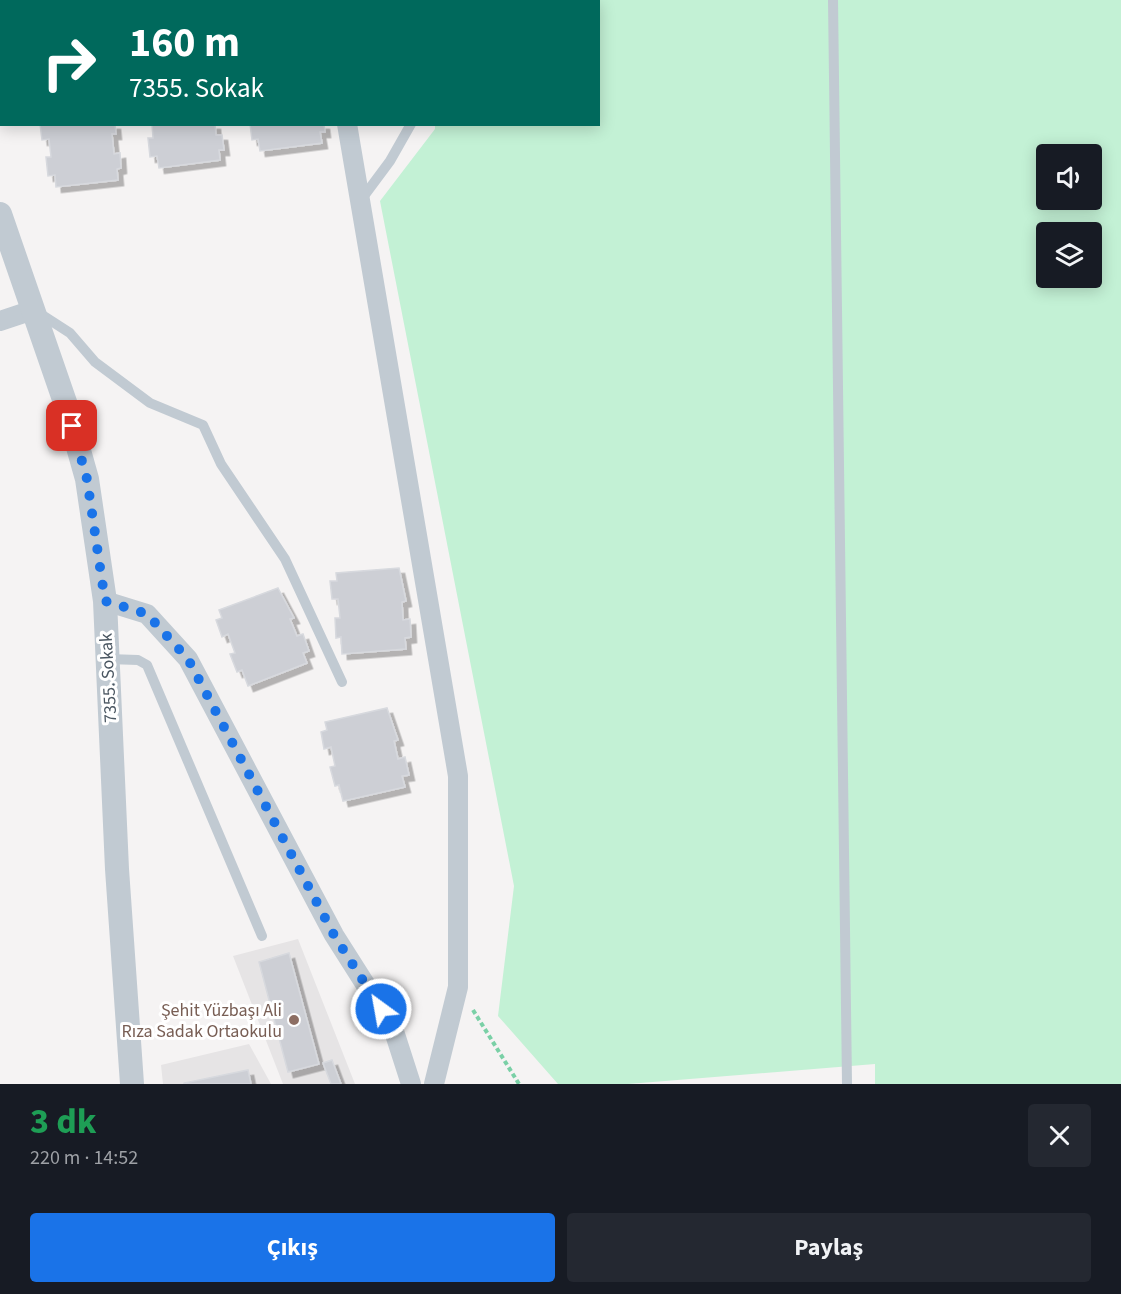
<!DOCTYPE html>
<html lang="tr">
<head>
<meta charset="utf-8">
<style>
  :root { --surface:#171b24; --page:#242831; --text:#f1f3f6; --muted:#9ea1a6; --accent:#1a73e8 }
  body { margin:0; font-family:"Source Sans 3",sans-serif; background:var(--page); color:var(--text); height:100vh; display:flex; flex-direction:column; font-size:22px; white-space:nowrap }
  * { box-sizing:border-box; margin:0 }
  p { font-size:20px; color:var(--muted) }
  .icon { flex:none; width:33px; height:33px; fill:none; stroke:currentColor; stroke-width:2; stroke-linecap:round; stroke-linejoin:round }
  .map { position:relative; height:1084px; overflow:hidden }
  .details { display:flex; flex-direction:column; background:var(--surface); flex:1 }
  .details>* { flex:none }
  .hud { position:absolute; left:0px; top:0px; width:600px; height:126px; box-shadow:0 3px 15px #0003; background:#00695c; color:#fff; overflow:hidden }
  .controls { position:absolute; left:1036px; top:144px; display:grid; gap:12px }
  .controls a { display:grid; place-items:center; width:66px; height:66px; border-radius:6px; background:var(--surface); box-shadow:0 3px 15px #0003; font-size:30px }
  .pin { position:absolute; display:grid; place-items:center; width:51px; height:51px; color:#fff; margin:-26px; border-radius:12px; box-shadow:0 3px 9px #0006 }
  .me { position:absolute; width:66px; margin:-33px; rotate:328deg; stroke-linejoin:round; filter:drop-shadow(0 0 4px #0008) }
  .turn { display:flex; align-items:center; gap:21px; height:126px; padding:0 30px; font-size:27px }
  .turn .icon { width:78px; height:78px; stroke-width:2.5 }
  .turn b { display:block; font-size:42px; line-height:51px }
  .round { display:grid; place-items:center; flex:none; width:63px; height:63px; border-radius:6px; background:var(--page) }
  .headline { display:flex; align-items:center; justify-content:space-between; height:102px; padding:0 30px }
  h1 { font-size:36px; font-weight:700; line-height:45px; color:#1e9e55 }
  .cta { display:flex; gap:12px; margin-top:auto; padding:12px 30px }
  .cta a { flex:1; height:69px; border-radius:6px; background:var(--accent); color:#fff; font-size:24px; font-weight:700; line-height:69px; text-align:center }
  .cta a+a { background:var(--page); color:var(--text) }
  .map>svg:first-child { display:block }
</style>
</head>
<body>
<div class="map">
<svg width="1121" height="1084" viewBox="0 0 1121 1084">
  <defs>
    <filter id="shadow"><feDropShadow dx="5.5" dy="5.5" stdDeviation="0" flood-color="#0004"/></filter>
  </defs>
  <rect width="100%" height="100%" fill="#f5f3f3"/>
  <!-- education -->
  <path fill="#e6e4e5" d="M 298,939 L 355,1084 L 283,1084 L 233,956 Z
    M 249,1044 L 271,1084 L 163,1084 L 161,1065 Z"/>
  <!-- green -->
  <path fill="#c3f1d5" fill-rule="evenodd" d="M 437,0 L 1121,0 L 1121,1084 L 875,1084 L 875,1064 L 628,1084 L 558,1084 L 498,1016 L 514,886 L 380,201 L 435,129 L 435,125 L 598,124 L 598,2 ZM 1047,154 L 1092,154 L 1092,200 L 1047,200 ZM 1047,232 L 1092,232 L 1092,278 L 1047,278 Z"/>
  <!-- building -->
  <path fill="#cdcfd5" stroke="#d7d9de" stroke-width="1.5" filter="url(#shadow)" d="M 59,0 L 141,0 L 142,2 L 59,2 Z
    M 214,0 L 296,0 L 297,2 L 214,2 Z
    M 40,124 L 115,124 L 116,134 L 112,134 L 114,154 L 120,153 L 121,168 L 117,169 L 118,180 L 56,187 L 55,175 L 48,176 L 46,157 L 51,157 L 49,139 L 42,140 Z
    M 152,124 L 215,124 L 216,135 L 222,135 L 224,150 L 219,150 L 220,160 L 159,168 L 157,156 L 150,157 L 148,138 L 153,138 Z
    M 250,124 L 324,124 L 325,132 L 320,132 L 322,143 L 260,151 L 258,139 L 252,140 Z
    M 399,568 L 406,601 L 402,602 L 403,620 L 410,619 L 411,637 L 405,638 L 406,649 L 342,654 L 341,637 L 336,638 L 335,618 L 340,618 L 338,599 L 332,599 L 330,581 L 337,581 L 336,573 Z
    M 278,588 L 294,618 L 290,619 L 297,636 L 303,634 L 309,651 L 303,653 L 307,663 L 248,686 L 242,670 L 237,672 L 230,654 L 235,653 L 228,634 L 222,637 L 216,620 L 222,618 L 219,610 Z
    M 387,708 L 398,740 L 394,741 L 398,759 L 405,757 L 409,775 L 402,776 L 405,787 L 343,801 L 339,785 L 335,786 L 330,767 L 335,766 L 331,747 L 324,749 L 321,732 L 327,730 L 325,722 Z
    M 289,953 L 319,1064 L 288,1072 L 259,962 Z
    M 332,1060 L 341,1084 L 331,1084 L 323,1063 Z
    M 248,1070 L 251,1084 L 184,1084 L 184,1083 Z"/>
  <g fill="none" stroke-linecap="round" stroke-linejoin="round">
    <!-- path -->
    <path stroke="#7ad0a6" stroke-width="4" stroke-dasharray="4.5 3" stroke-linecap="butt" d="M 473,1010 L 519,1084"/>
    <!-- service -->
    <path stroke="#c1cad2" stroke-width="10" d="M 425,0 L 425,2
      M 833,0 L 847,1084
      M 361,200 L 390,161 L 411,124
      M 39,313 L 70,333 L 95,362 L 150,403 L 203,425 L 221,464 L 285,559 L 342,682
      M 108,659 L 138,660 L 147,665 L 262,936"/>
    <!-- minor -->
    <path stroke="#c1cad2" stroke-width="20" d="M 327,0 L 328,2
      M 37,2 L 37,0
      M 0,78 L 2,77
      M 347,124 L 458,776 L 458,987 L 434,1084
      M 0,321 L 33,310
      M 105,601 L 147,614 L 188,659 L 334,935 L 393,1028 L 411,1084"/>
    <!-- tertiary -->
    <path stroke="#c1cad2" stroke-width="24" d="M 0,214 L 67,408 L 87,479 L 105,601 L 117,869 L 132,1084"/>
  </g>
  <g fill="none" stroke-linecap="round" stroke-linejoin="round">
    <!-- route -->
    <path stroke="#1a73e8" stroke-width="10" stroke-dasharray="0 18" d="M 72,426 L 87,479 L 105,601 L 147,614 L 188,659 L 334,935 L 381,1009"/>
  </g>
  <!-- markers -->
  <circle fill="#8d6e63" stroke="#fff" stroke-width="2" cx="294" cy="1020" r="6"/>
  <g text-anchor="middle" stroke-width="6" stroke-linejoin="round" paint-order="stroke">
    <!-- street labels -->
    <g font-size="18" fill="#4a5661" stroke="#fff">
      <text transform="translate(108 678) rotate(-93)" y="6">7355. Sokak</text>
    </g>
    <!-- education labels -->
    <g font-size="18" fill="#785e54" stroke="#fff" text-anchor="end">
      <text x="282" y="1016">Şehit Yüzbaşı Ali<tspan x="282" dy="21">Rıza Sadak Ortaokulu</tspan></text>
    </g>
  </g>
</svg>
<div class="controls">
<a><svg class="icon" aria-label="sound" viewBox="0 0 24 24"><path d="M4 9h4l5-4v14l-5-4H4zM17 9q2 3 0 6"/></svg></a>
<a><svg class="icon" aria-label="layers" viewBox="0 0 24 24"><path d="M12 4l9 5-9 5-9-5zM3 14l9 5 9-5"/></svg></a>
</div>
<div class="pin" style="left:72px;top:426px;background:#d93025"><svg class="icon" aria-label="arrive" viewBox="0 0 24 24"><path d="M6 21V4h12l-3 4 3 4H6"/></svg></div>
<svg class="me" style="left:381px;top:1009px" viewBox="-20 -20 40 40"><circle r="17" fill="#1a73e8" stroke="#fff" stroke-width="3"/><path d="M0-11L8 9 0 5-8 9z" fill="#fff"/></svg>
<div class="hud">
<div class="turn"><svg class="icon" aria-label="right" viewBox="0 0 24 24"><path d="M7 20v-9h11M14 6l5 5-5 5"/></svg><div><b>160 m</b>7355. Sokak</div></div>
</div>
</div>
<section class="details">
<div class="headline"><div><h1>3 dk</h1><p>220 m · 14:52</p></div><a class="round"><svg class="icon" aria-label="close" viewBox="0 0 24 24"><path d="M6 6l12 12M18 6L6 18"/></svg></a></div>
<div class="cta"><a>Çıkış</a><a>Paylaş</a></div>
</section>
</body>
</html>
